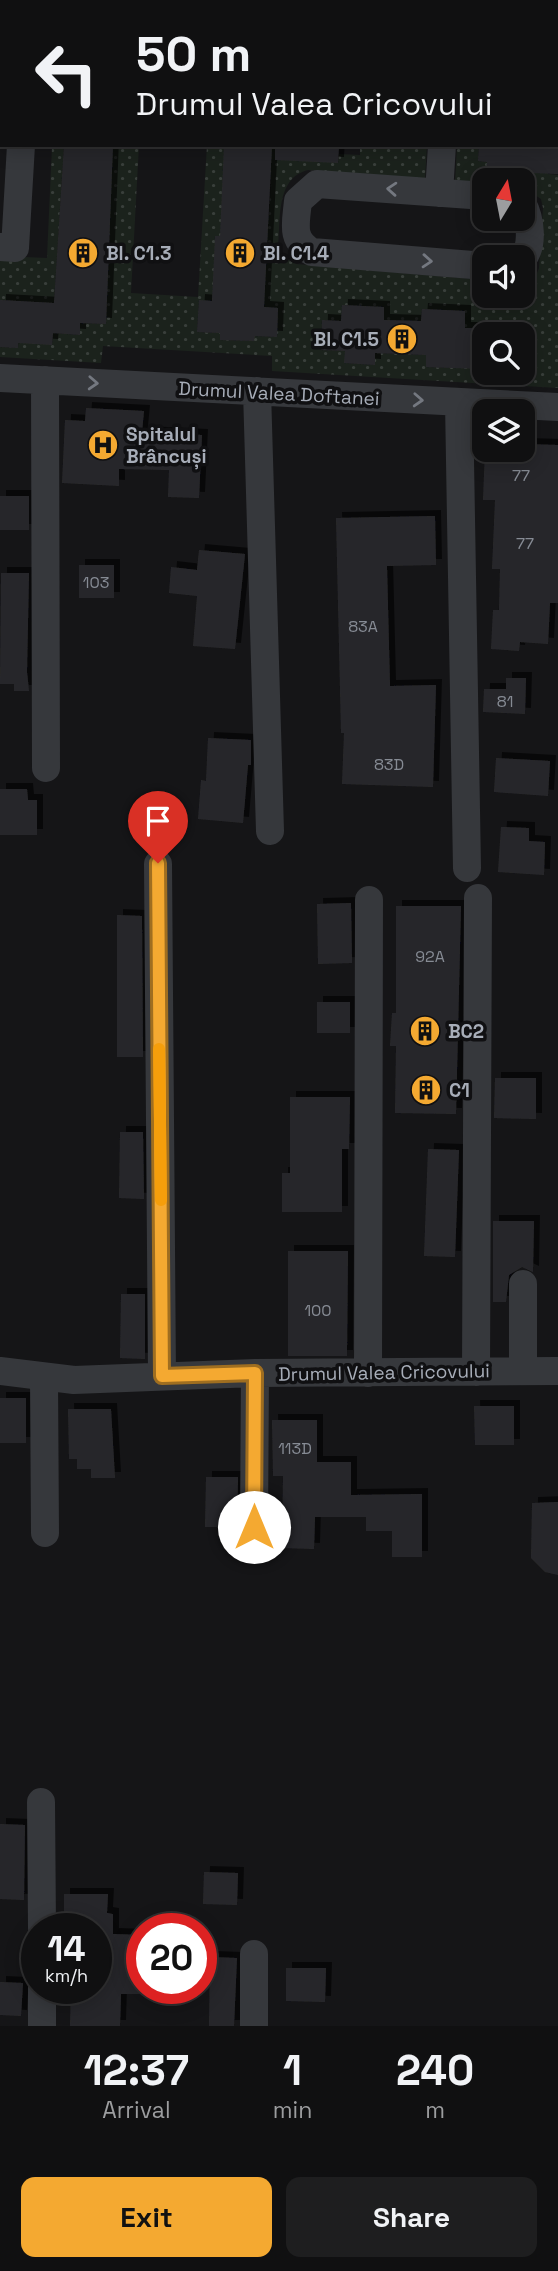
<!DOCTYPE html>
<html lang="en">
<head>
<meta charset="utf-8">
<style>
  :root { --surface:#101011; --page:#1e1e1f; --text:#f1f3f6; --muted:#9c9d9f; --line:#303031; --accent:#f4a931 }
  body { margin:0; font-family:"Space Grotesk",sans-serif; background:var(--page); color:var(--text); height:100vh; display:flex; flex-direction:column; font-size:26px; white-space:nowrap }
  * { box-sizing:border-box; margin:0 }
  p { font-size:23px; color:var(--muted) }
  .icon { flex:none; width:38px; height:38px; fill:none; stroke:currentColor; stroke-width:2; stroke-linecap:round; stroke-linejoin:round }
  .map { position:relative; height:2026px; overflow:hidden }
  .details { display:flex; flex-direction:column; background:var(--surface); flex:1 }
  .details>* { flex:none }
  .hud { position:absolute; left:0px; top:0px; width:558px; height:147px; box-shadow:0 4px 18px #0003,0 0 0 2px var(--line); background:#101011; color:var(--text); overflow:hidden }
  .needle { width:46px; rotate:10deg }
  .controls { position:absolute; left:472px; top:168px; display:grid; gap:14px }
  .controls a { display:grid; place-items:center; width:63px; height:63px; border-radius:14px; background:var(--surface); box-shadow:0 4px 18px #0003,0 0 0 2px var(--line); font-size:35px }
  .speed { position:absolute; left:21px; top:1913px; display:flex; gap:14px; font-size:35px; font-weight:700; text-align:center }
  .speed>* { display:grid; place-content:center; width:91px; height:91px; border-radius:50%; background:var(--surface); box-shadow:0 4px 18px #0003,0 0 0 2px var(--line); line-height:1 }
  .speed small { font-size:18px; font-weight:400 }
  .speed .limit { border:10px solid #d22; background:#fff; color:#111 }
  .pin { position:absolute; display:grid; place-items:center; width:60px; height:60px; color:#fff; margin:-72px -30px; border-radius:50% 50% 50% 0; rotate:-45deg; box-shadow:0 0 7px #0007 }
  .pin .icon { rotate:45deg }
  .me { position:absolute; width:77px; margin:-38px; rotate:0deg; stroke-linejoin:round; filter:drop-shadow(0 0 5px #0008) }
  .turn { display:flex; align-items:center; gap:24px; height:147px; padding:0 21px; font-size:32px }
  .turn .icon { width:91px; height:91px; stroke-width:2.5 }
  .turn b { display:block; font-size:49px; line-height:60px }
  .eta { display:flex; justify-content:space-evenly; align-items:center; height:119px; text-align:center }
  .eta b { font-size:42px; font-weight:800; line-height:49px }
  .primary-button { display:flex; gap:14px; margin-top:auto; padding:14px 21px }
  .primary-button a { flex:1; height:80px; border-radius:14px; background:var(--accent); color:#111; font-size:28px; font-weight:800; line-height:80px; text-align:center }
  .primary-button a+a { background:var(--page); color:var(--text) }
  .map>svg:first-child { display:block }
</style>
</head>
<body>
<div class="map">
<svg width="558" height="2026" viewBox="0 0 558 2026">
  <defs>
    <pattern id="grass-dots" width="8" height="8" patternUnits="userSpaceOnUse" patternTransform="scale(1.75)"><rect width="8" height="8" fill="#1b221c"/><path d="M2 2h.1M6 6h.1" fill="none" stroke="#393f3b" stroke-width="1.8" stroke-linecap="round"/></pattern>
    <filter id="shadow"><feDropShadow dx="6" dy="-6" stdDeviation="0" flood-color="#0009"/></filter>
  </defs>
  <rect width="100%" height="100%" fill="#151517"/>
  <!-- grass -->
  <path fill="url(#grass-dots)" fill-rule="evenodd" d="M 36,145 L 64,145 L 54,303 L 0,300 L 0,256 L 47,258 L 52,147 Z
    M 115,145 L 139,145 L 131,293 L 198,297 L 207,145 L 232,147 L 225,236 L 215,236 L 219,301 L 199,301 L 197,332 L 220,333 L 220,340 L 253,341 L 255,336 L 277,337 L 278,308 L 257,307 L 263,216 L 269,216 L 271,180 L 264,179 L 259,148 L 307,150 L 338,163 L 339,154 L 360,155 L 360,145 L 427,145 L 425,179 L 308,170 C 275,178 281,221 278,248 L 282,256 L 296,264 L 485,280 L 485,296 L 523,296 L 523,283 L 534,281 L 539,268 L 543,208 L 541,199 L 523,187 L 523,180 L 485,180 L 485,184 L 455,183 L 457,145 L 479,145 L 478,161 L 487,162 L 487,171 L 524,173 L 548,165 L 548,174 L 558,175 L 558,388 L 272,371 L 272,356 L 103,346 L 101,363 L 0,357 L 0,347 L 18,348 L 19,337 L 52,345 L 53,333 L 79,335 L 80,323 L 106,324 L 107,291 L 91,290 L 108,271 L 110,235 L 97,234 L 101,147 L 114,148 ZM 343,305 L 384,307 L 384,320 L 421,321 L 422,309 L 465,311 L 465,328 L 482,329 L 481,357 L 457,368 L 426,367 L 426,355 L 375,353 L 374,365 L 345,363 L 345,351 L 321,350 L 322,320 L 341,321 ZM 485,334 L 523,334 L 523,373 L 485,373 Z"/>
  <!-- building -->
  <path fill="#28282b" filter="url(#shadow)" d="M 64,145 L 113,145 L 106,324 L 80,323 L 80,335 L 53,333 L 52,345 L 18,343 L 18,348 L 0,347 L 0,300 L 54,303 Z
    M 224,145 L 272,145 L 264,307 L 278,308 L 277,337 L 255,336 L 254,341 L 220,340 L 220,333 L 197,332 L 199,300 L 212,301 L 215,236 L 220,236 Z
    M 275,145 L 339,145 L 338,163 L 275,160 Z
    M 479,145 L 558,145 L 558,174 L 486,171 L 487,162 L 478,161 Z
    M 342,305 L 384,307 L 384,320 L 421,321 L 422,309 L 465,311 L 465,328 L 482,328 L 480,369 L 426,367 L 426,355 L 375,353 L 375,365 L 344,363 L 345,351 L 321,350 L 322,320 L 341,321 Z
    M 86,408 L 144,411 L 142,432 L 202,435 L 199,498 L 168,497 L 169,470 L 119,469 L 119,486 L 62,483 L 65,420 L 85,421 Z
    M 523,444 L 558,445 L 558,603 L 550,603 L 548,644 L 520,642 L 519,651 L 491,649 L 493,610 L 499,610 L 500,569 L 492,569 L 495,500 L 483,500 L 485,450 L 523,450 Z
    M 0,496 L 29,496 L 29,530 L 0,530 Z
    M 435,516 L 436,565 L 387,566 L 390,686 L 436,685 L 433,787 L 342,784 L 344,733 L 341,733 L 336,518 Z
    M 199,550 L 245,554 L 235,649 L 193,646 L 197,596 L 169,593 L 171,567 L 197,570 Z
    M 79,565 L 114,565 L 114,598 L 79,598 Z
    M 1,573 L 29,573 L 27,672 L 29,691 L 14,691 L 14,684 L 0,684 Z
    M 506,678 L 526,678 L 525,714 L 483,712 L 484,689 L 506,689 Z
    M 208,738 L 251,740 L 251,765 L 248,765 L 243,823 L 198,819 L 201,780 L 206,781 Z
    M 496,758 L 550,761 L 548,796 L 494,792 Z
    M 0,789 L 27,789 L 28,800 L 37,800 L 37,835 L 0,835 Z
    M 501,827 L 529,828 L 529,841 L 545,842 L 544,875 L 498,872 Z
    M 351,903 L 352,963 L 318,964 L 317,904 Z
    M 396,906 L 461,906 L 456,1114 L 395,1113 L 396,1046 L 390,1046 L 392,1013 L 396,1013 Z
    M 117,915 L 142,916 L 143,1057 L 117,1057 Z
    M 317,1002 L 350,1002 L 350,1033 L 317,1033 Z
    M 495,1078 L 536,1078 L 536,1119 L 494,1118 Z
    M 290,1097 L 350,1097 L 349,1149 L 342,1149 L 342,1212 L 282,1212 L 282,1173 L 290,1173 Z
    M 120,1132 L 143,1132 L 144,1199 L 119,1198 Z
    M 428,1149 L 459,1150 L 455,1257 L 424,1256 Z
    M 493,1221 L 534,1221 L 533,1272 L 522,1267 L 509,1275 L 506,1302 L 493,1302 Z
    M 288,1251 L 348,1251 L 347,1356 L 288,1356 Z
    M 121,1294 L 145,1294 L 145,1359 L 120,1358 Z
    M 0,1398 L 26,1398 L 26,1443 L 0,1443 Z
    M 474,1406 L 514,1406 L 514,1445 L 475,1445 Z
    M 68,1409 L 111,1409 L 115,1478 L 91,1478 L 91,1469 L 77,1469 L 77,1459 L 69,1459 Z
    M 272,1420 L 317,1420 L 317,1462 L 351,1462 L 351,1495 L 422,1494 L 422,1557 L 392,1557 L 392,1531 L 366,1531 L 366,1517 L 315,1517 L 314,1549 L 282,1548 L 283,1476 L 273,1476 Z
    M 206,1477 L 238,1477 L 237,1527 L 205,1527 Z
    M 558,1502 L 558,1575 L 545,1572 L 531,1558 L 532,1503 Z
    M 0,1824 L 25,1825 L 24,1900 L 0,1899 Z
    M 204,1872 L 238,1873 L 237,1905 L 203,1904 Z
    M 64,1894 L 108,1894 L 107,1913 L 113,1914 L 113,1934 L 142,1935 L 142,1994 L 121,1994 L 120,2026 L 70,2026 L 71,1988 L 96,1988 L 96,1928 L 73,1928 L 73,1915 L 64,1915 Z
    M 210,1957 L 237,1958 L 234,2026 L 209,2026 Z
    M 286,1968 L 326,1968 L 325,2002 L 286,2001 Z
    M 0,1982 L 23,1983 L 21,2016 L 0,2015 Z"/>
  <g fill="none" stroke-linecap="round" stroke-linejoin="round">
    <!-- minor -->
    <path stroke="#36383c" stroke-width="28" d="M 29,2 L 29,0
      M 449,2 L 449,0
      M 0,38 L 2,38
      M 556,75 L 558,76
      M 439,193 L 442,145
      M 485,196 L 317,184 L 298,201 C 296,223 290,240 312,252 L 485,266
      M 523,205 C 530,218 534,245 523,258
      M 0,247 L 15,248 L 21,145
      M 0,378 L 558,407
      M 45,380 L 46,768
      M 257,391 L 270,831
      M 459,402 L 467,868
      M 158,864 L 162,1376
      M 523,1284 L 523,1370
      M 0,1371 L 74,1380 L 255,1373 L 558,1371
      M 476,1372 L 478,898
      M 368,1373 L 369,900
      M 44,1379 L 45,1533
      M 254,1527 L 255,1373
      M 41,1802 L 42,1928
      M 254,1954 L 254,2026
      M 42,1988 L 42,2026"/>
  </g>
  <!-- one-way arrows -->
  <defs><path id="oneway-chevron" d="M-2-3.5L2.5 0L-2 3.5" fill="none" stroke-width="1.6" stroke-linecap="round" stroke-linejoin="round" transform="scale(1.75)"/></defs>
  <g stroke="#747880">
    <use href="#oneway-chevron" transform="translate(392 189) rotate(-176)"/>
    <use href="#oneway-chevron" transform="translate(427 261) rotate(4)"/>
    <use href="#oneway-chevron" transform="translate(93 383) rotate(3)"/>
    <use href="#oneway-chevron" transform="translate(418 400) rotate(3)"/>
  </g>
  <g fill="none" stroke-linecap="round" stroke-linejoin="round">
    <!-- route casing -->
    <g stroke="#9f6e20" stroke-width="18">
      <path id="route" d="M 158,863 L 162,1376 L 255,1373 L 254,1527"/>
    </g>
    <!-- route -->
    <use href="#route" stroke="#f4a931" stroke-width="12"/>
    <!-- slow -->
    <path stroke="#f59e0b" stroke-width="12" d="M 159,1049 L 161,1200"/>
  </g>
  <!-- icons -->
  <defs>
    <g id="building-disc" transform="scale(1.575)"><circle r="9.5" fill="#f4a931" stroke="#101012"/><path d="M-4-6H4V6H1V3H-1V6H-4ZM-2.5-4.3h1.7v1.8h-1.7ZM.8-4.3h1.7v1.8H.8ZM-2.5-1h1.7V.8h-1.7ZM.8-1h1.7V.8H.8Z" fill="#111"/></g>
    <g id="hospital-disc" transform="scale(1.575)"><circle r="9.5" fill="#f4a931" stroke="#101012"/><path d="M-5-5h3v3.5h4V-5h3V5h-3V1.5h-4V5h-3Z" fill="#111"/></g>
  </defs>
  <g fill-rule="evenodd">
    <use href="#building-disc" x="83" y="253"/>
    <use href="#building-disc" x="240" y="253"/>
    <use href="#building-disc" x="402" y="339"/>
    <use href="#hospital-disc" x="103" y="445"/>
    <use href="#building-disc" x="425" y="1031"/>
    <use href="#building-disc" x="426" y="1090"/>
  </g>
  <g text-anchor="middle" stroke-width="7" stroke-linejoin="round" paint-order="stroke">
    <!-- number labels -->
    <g font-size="16" fill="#868b94">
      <text x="521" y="481">77</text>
      <text x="525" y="549">77</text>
      <text x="96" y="588">103</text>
      <text x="363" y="632">83A</text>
      <text x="505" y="707">81</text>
      <text x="389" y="770">83D</text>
      <text x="430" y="962">92A</text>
      <text x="318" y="1316">100</text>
      <text x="295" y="1454">113D</text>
    </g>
    <!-- poi labels -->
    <g font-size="19" font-weight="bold" fill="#a7adb8" stroke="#101012" text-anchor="start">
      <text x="106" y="260">Bl. C1.3</text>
      <text x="263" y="260">Bl. C1.4</text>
      <text x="379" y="346" text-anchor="end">Bl. C1.5</text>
      <text x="126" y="441">Spitalul<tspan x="126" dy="22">Brâncuși</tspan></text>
      <text x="448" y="1038">BC2</text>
      <text x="449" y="1097">C1</text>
    </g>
    <!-- street labels -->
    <g font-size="19" fill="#a7adb8" stroke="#101012">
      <text transform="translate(279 393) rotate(3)" y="7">Drumul Valea Doftanei</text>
      <text transform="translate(384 1372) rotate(-1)" y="7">Drumul Valea Cricovului</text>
    </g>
  </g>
</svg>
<div class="controls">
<a><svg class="needle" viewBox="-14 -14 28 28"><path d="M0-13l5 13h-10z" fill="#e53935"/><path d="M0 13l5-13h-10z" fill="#9c9d9f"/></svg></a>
<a><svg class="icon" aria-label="sound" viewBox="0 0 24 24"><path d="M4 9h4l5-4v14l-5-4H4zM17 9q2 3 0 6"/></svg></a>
<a><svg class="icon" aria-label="search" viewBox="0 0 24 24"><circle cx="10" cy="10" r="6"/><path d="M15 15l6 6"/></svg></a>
<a><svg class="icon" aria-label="layers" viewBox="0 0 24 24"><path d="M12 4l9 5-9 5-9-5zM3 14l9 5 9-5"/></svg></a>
</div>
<div class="speed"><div>14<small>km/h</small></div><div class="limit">20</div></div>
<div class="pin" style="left:158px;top:863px;background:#d93025"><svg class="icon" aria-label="arrive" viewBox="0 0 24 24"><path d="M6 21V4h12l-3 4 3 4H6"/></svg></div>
<svg class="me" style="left:254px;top:1527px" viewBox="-20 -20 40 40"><circle r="19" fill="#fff"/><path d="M0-13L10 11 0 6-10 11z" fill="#f4a931"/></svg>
<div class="hud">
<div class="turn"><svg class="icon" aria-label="left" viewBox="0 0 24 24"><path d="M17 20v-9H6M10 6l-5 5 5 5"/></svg><div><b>50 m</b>Drumul Valea Cricovului</div></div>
</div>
</div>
<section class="details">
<div class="eta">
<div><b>12:37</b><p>Arrival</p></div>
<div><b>1</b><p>min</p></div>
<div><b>240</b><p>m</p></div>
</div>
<div class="primary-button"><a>Exit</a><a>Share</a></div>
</section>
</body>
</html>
